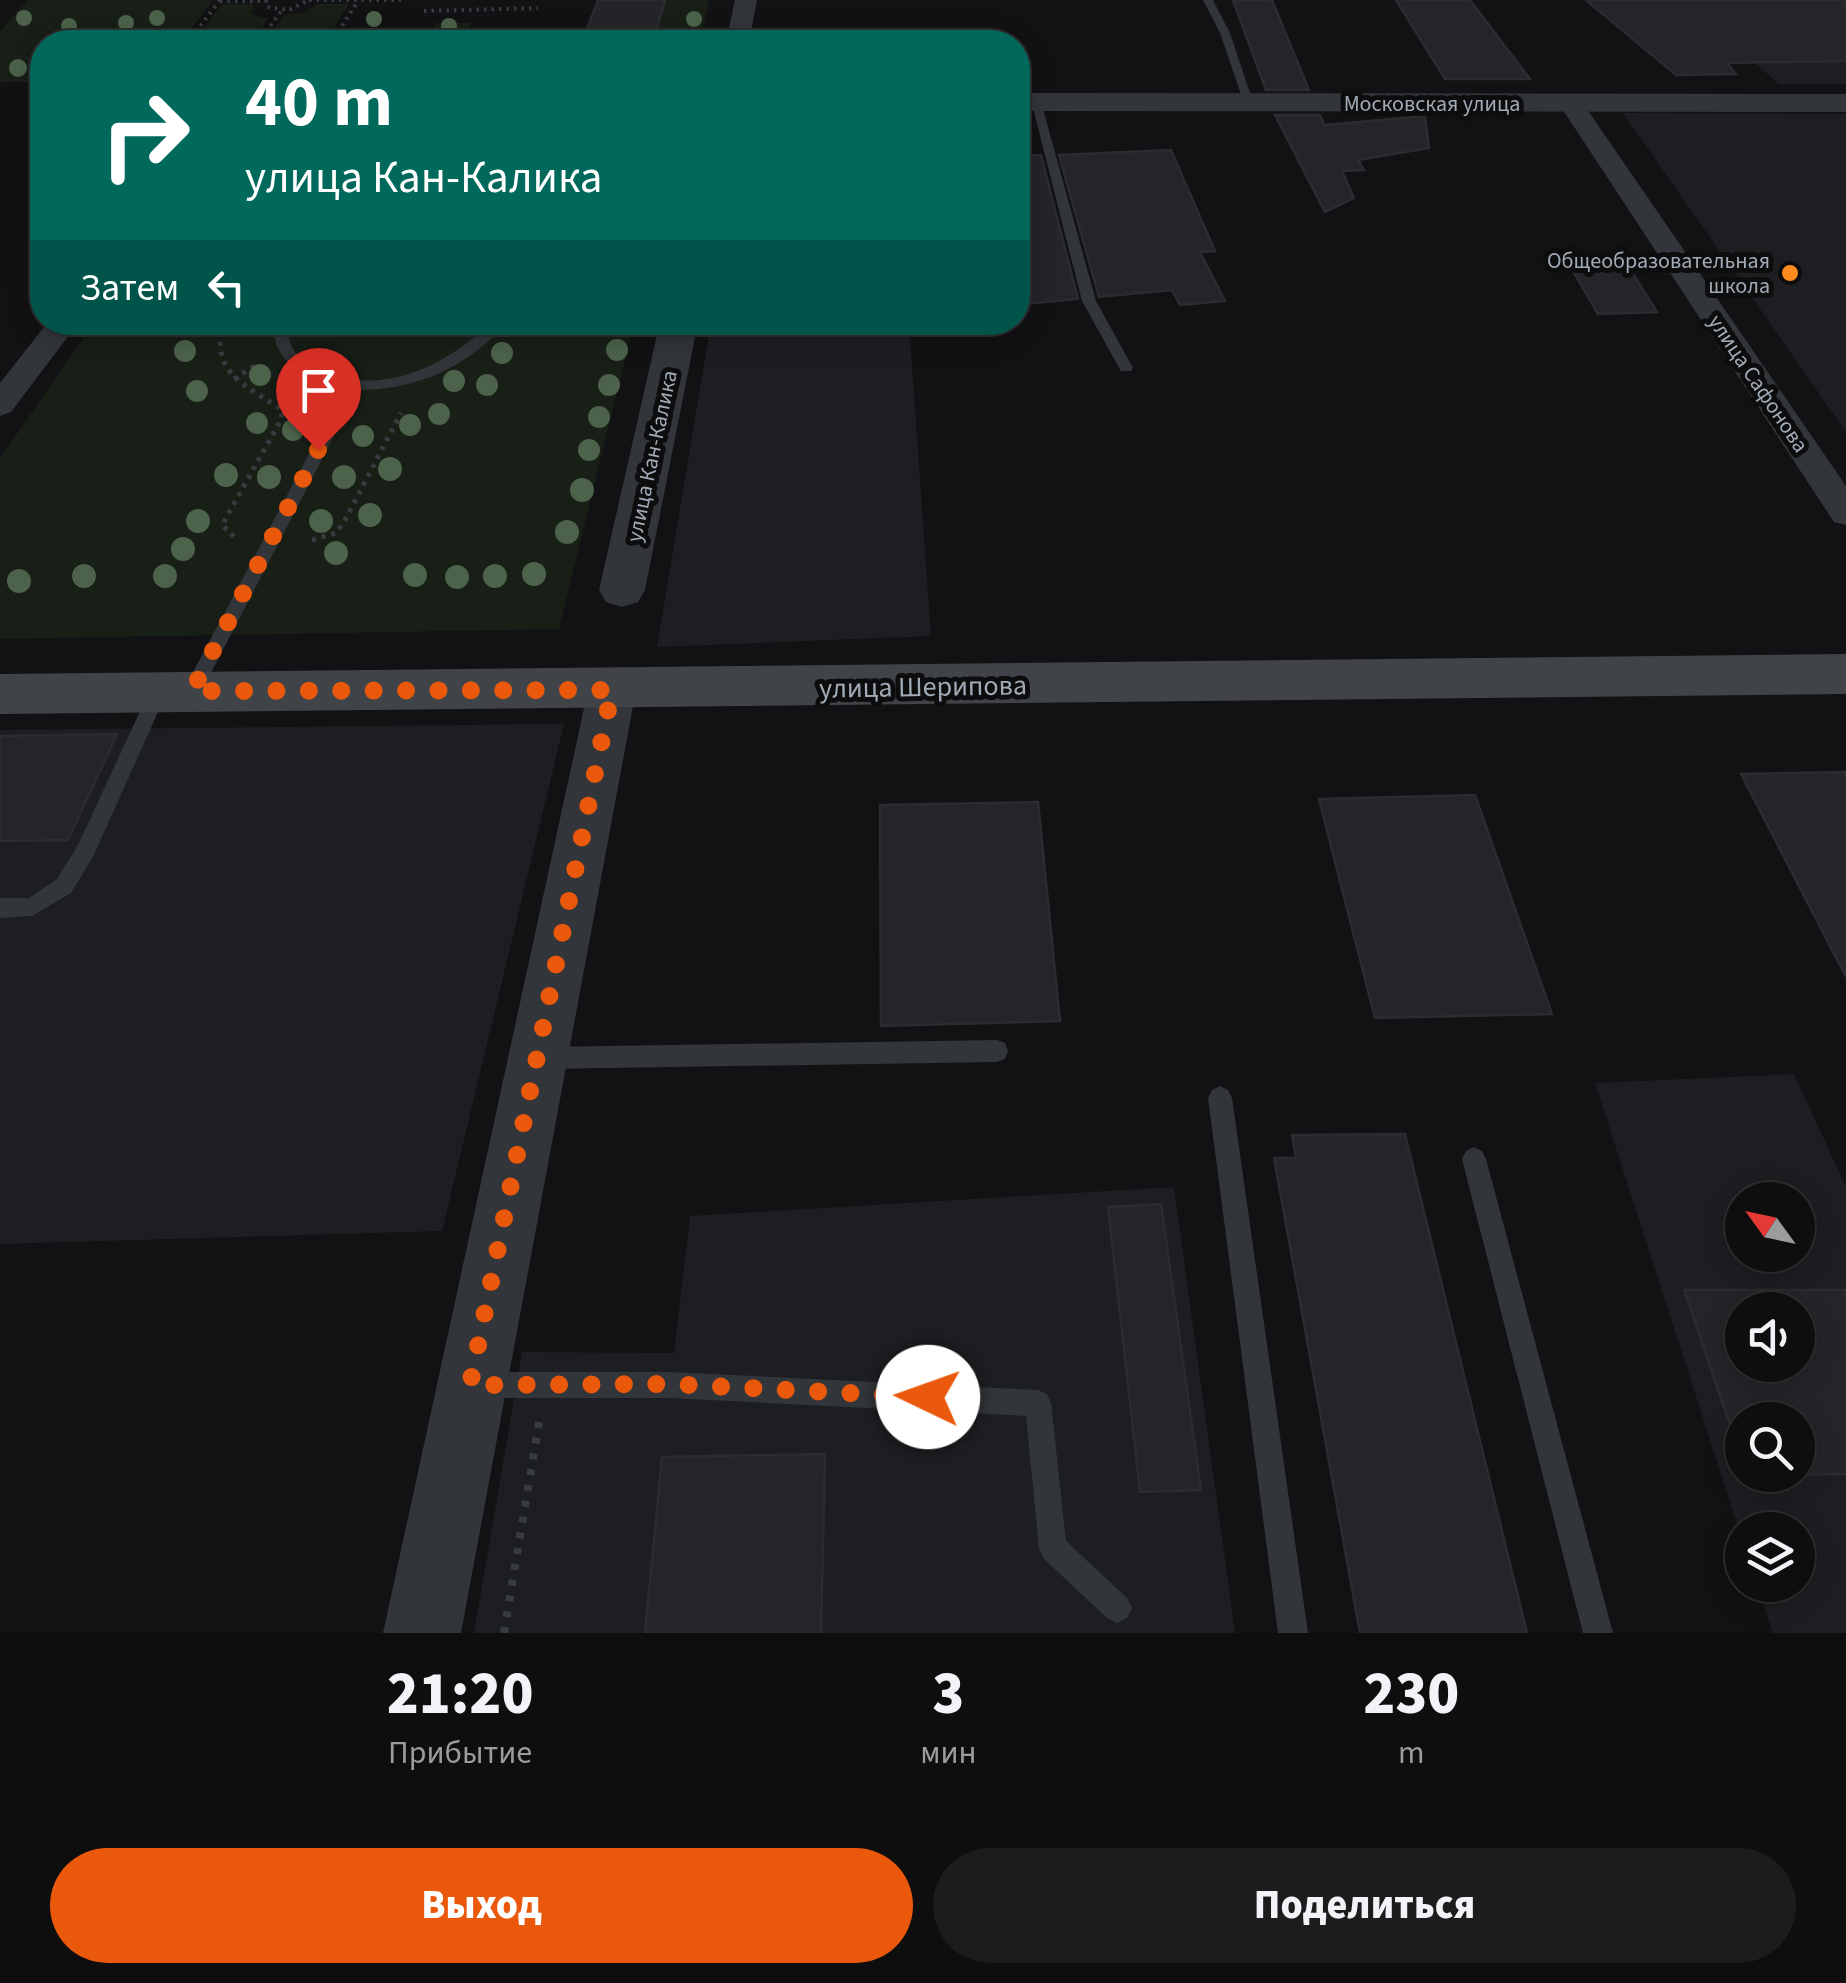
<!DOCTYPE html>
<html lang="ru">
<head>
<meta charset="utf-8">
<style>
  :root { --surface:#0e0e0f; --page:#1c1c1d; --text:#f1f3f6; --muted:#9b9c9e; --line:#2e2e2f; --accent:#ea580c }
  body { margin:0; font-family:"Source Sans 3",sans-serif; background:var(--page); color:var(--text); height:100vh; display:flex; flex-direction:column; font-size:38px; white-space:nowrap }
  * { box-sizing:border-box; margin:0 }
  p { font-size:32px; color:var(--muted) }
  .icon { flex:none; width:55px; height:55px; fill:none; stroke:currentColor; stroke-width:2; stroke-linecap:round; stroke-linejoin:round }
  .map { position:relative; height:1633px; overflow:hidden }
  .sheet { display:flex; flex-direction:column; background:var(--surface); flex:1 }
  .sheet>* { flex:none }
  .hud { position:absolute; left:30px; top:30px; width:1000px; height:305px; border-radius:40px; box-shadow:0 5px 25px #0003,0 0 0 2px var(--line); background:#00695c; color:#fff; overflow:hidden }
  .needle { width:65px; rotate:303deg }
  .fabs { position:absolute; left:1725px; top:1182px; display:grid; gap:20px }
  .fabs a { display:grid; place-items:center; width:90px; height:90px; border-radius:50%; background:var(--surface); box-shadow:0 5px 25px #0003,0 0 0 2px var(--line); font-size:50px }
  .pin { position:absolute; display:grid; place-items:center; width:85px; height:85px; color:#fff; margin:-102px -42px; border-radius:50% 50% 50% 0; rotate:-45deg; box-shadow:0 0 10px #0007 }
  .pin .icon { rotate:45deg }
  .me { position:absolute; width:110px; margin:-55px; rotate:273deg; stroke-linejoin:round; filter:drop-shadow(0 0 8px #0008) }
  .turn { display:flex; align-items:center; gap:35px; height:210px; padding:0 50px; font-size:45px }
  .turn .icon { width:130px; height:130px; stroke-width:2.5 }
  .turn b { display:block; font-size:70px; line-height:85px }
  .then { display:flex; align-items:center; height:95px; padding:0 50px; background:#0003; gap:20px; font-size:38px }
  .eta { display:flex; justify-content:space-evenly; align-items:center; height:170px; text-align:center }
  .eta b { font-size:60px; font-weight:800; line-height:70px }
  .cta { display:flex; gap:20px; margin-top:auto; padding:20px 50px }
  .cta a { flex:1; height:115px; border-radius:60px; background:var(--accent); color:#fff; font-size:40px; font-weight:800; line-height:115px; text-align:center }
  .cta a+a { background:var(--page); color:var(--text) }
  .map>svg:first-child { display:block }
</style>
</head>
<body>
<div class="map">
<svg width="1846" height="1633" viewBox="0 0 1846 1633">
  <rect width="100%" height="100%" fill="#121214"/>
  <!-- built -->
  <path fill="#1d1e21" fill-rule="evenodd" d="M 1682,0 L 1846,0 L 1846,84 L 1779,84 Z
    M 1623,113 L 1846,114 L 1846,432 Z
    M 711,322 L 909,323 L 931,636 L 657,647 Z
    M 564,724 L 442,1231 L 0,1244 L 0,730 Z
    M 1794,1074 L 1846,1187 L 1846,1633 L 1773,1633 L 1758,1585 L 1798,1585 L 1798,1530 L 1742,1530 L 1742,1539 L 1595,1083 ZM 1742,1200 L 1798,1200 L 1798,1255 L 1742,1255 ZM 1742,1310 L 1798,1310 L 1798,1365 L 1742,1365 ZM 1742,1420 L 1798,1420 L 1798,1475 L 1742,1475 Z
    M 1174,1187 L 1235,1633 L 474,1633 L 522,1352 L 674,1353 L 690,1216 Z"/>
  <!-- green -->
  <path fill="#181f17" d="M 28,0 L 213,0 L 186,36 L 234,36 L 230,42 L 42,42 L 42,82 L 0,82 L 0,31 Z
    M 665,0 L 709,0 L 700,42 L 653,42 Z
    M 222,4 L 253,4 L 252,14 L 268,19 L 261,30 L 202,30 Z
    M 317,4 L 349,4 L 333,30 L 274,30 L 284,15 L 305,12 Z
    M 436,23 L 472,23 L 462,42 L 290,42 L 295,37 L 429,37 Z
    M 94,323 L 634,323 L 559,629 L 0,639 L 0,458 Z"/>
  <!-- building -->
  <path fill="#242528" stroke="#2b2c30" stroke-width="2.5" fill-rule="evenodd" d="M 598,0 L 665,0 L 653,42 L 582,42 Z
    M 1233,0 L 1272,0 L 1309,90 L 1266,90 Z
    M 1396,0 L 1470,0 L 1530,79 L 1445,79 Z
    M 1586,0 L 1846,0 L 1846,61 L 1727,63 L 1736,74 L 1676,75 Z
    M 1275,115 L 1320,115 L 1324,125 L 1425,116 L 1429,148 L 1358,160 L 1364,170 L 1342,171 L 1354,198 L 1325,212 Z
    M 1171,150 L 1215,251 L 1200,252 L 1225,301 L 1180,305 L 1172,290 L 1099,297 L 1059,155 Z
    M 1041,155 L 1078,299 L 1025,304 L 1018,269 L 1018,156 Z
    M 1623,258 L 1657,312 L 1598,314 L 1566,259 Z
    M 117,734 L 68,840 L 0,841 L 0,736 Z
    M 1846,772 L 1846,977 L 1741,774 Z
    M 1475,795 L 1552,1014 L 1375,1018 L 1319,799 Z
    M 1038,802 L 1060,1021 L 881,1026 L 880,805 Z
    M 1405,1134 L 1527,1633 L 1360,1633 L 1274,1158 L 1296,1158 L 1292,1135 Z
    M 1161,1204 L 1201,1490 L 1140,1492 L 1108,1207 Z
    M 1684,1290 L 1846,1290 L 1846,1474 L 1798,1475 L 1798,1420 L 1742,1420 L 1742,1460 ZM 1742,1310 L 1798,1310 L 1798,1365 L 1742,1365 Z
    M 825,1454 L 821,1633 L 645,1633 L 662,1457 Z"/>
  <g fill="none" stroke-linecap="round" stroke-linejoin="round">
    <!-- path-far2 -->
    <path stroke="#383c40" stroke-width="4" stroke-dasharray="2.5 5" stroke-linecap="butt" d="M 220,0 L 195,33 L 413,33
      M 266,0 L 267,7 L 289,10 L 309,0
      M 309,0 L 401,0
      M 220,1 L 265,1
      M 424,11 L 538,8
      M 266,32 L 282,10
      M 338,32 L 358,1"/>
    <!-- path-far1 -->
    <path stroke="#383c40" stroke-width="5" stroke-dasharray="4 6" stroke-linecap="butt" d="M 223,322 C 210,374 245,384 282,410 L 281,420 L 222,525 L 236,539
      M 234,379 L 256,365
      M 312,540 L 336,533 L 344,522 L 401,413"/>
    <!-- path -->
    <path stroke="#383c40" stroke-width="8" stroke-dasharray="6 10" stroke-linecap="butt" d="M 504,1633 L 539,1422"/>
    <!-- service -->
    <path fill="#323539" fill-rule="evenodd" d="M 1203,0 L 1213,0 L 1230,33 L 1254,105 L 1244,103 L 1220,33 Z
      M 1031,100 L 1041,102 L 1096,301 L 1133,368 L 1131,371 L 1121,371 L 1082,301 Z
      M 273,322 L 287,322 C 287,348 298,360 320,370 C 381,398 447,366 491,322 L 507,322 C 469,367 416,390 358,390 L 199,696 L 192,698 L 183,691 L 344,388 C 308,380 272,365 273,322 Z
      M 158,685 L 167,692 L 93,857 L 71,893 L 32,916 L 0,918 L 0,898 L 29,898 L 57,879 L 78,845 L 149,692 Z
      M 997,1040 L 1005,1043 L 1008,1051 L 1005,1059 L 997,1062 L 544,1069 L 536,1066 L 533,1058 L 536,1050 L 544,1047 Z
      M 1220,1086 L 1228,1090 L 1232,1098 L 1308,1633 L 1278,1633 L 1208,1098 L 1212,1090 Z
      M 1474,1147 L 1482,1151 L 1486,1159 L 1613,1633 L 1583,1633 L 1462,1159 L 1466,1151 Z
      M 482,1372 L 670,1372 L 1038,1390 L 1047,1394 L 1051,1403 L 1066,1541 L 1127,1598 L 1132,1608 L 1127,1618 L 1117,1623 L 1107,1618 L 1043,1558 L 1039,1548 L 1026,1416 L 670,1398 L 482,1398 L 473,1394 L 469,1385 L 473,1376 Z"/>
    <!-- minor -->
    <path fill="#323539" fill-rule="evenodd" d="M 735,0 L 757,0 L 749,42 L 726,42 Z
      M 1571,97 L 1580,99 L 1846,486 L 1846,525 L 1834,522 L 1559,104 Z
      M 48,322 L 79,322 L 11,412 L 0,416 L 0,383 Z"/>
    <!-- tertiary -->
    <path fill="#323539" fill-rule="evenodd" d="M 1018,93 L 1846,94 L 1846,112 L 1018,111 Z
      M 660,322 L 698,322 L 645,590 L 638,602 L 622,607 L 606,602 L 599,590 Z
      M 612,671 L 629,676 L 636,690 L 461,1633 L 383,1633 L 588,690 L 595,676 Z"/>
    <!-- secondary -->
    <path fill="#404449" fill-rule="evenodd" d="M 1846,654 L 1846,694 L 0,714 L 0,674 Z"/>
  </g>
  <!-- trees -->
  <g fill="#4c624a">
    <circle cx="24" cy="18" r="8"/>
    <circle cx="157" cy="18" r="8"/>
    <circle cx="374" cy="19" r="8"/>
    <circle cx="694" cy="19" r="8"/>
    <circle cx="126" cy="23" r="8"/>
    <circle cx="69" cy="26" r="8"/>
    <circle cx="449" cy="26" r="8"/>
    <circle cx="18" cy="68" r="9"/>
    <circle cx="617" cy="350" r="11"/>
    <circle cx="185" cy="351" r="11"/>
    <circle cx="502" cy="353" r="11"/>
    <circle cx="260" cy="375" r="11"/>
    <circle cx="454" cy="381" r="11"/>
    <circle cx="487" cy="385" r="11"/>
    <circle cx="609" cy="385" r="11"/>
    <circle cx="197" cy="391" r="11"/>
    <circle cx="296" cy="395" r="11"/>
    <circle cx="439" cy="414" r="11"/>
    <circle cx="599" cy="417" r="11"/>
    <circle cx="257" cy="423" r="11"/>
    <circle cx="410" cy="425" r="11"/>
    <circle cx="293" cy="430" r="11"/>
    <circle cx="363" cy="436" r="11"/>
    <circle cx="589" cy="450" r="11"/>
    <circle cx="390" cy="469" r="12"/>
    <circle cx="226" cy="475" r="12"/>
    <circle cx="269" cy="477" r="12"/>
    <circle cx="344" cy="477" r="12"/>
    <circle cx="582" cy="490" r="12"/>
    <circle cx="370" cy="515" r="12"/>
    <circle cx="198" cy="521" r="12"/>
    <circle cx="321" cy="521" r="12"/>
    <circle cx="567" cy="532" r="12"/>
    <circle cx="183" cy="549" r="12"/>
    <circle cx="336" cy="553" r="12"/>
    <circle cx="534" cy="574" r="12"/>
    <circle cx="415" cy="575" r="12"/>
    <circle cx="84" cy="576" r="12"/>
    <circle cx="165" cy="576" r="12"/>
    <circle cx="495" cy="576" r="12"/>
    <circle cx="457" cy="577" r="12"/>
    <circle cx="19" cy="581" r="12"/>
  </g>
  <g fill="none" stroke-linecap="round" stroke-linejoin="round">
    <!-- route -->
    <path stroke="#ea580c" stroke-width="18" stroke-dasharray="0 32.4" d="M 318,450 L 192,691 L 612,690 L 470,1385 L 670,1384 L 928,1397"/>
  </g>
  <!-- markers -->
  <circle fill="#ff8a1e" stroke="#0d0d0e" stroke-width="4" cx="1790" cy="273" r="10"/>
  <g text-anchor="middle" stroke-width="10" stroke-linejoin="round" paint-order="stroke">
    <!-- far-street labels -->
    <g font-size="22" fill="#a1abb6" stroke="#0d0d0e">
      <text x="1432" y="111">Московская улица</text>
      <text transform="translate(1759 383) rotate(56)" y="8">улица Сафонова</text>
      <text transform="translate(651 456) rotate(-78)" y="8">улица Кан-Калика</text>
    </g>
    <!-- far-poi labels -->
    <g font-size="22" fill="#a1abb6" stroke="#0d0d0e" text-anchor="end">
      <text x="1770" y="268">Общеобразовательная<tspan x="1770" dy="25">школа</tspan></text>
    </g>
    <!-- street labels -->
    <g font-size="28" fill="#a1abb6" stroke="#0d0d0e">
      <text transform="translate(923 686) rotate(-1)" y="10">улица Шерипова</text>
    </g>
  </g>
</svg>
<div class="fabs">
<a><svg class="needle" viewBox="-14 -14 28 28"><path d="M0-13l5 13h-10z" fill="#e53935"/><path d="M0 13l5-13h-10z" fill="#9b9c9e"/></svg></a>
<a><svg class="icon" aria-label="sound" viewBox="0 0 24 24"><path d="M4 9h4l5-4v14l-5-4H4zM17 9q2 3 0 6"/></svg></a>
<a><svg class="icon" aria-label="search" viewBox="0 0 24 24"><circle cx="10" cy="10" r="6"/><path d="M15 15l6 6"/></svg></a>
<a><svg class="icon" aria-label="layers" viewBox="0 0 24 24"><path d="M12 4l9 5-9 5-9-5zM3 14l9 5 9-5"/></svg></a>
</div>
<div class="pin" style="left:318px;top:450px;background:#d93025"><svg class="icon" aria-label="arrive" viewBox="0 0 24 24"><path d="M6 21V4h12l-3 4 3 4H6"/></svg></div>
<svg class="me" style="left:928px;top:1397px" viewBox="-20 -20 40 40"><circle r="19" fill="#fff"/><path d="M0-13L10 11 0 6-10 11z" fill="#ea580c"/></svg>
<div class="hud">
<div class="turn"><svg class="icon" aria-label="right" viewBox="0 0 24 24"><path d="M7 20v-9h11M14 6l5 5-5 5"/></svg><div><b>40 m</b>улица Кан-Калика</div></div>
<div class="then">Затем<svg class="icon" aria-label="left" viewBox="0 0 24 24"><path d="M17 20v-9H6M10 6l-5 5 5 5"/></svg></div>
</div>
</div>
<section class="sheet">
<div class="eta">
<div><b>21:20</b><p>Прибытие</p></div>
<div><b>3</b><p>мин</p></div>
<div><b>230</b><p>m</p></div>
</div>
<div class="cta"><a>Выход</a><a>Поделиться</a></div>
</section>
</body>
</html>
